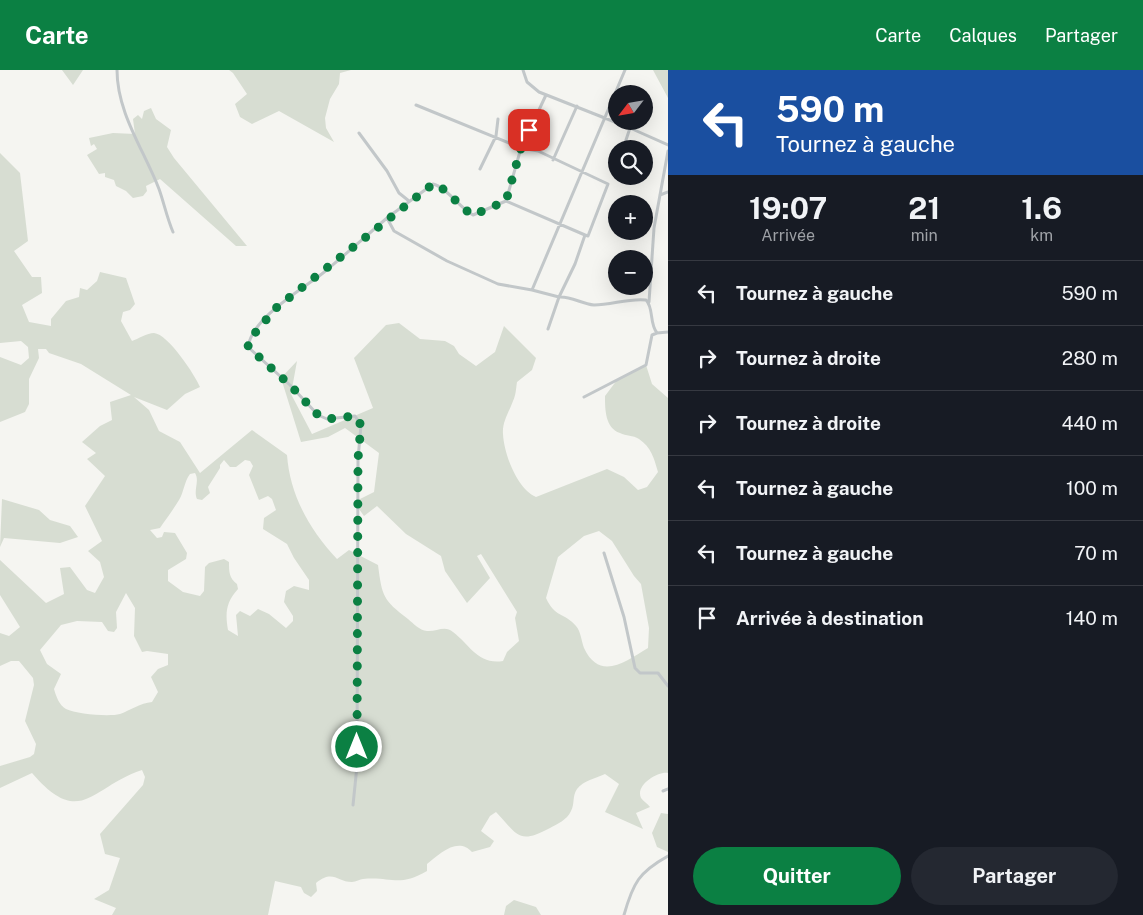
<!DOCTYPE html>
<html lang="fr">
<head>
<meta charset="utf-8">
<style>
  :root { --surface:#171b24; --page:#242831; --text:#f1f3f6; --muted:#9ea1a6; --line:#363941; --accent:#0b8043 }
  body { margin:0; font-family:"Public Sans",sans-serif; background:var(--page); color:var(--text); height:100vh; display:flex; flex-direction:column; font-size:19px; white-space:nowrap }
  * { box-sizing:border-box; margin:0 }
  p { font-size:16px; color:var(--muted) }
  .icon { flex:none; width:28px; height:28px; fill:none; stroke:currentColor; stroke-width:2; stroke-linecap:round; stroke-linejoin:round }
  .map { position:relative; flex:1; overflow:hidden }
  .details { display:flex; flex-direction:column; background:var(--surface); width:475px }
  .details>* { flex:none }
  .top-card { background:#1a4fa0; color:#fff; overflow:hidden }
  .needle { width:32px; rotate:239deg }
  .buttons { position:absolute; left:608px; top:15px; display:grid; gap:10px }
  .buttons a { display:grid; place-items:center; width:45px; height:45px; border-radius:50%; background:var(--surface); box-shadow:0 5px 20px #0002; font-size:25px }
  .pin { position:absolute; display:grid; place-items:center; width:42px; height:42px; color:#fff; margin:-21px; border-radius:10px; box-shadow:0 2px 8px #0006 }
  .me { position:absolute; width:55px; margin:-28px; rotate:0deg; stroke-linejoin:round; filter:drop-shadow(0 0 4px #0008) }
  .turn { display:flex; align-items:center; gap:18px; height:105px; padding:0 25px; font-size:22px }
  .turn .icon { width:65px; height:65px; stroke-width:2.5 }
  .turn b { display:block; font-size:35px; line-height:42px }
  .eta { display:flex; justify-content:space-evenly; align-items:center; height:85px; text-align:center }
  .eta b { font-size:30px; font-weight:700; line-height:35px }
  .cta { display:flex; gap:10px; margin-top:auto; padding:10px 25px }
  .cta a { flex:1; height:58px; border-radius:30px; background:var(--accent); color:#fff; font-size:20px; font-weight:700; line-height:58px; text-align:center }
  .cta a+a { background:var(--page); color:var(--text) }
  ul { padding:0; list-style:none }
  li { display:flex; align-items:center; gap:15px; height:65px; padding:0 25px; border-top:1px solid var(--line) }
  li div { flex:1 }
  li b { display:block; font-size:19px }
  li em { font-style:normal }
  header { display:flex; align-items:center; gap:30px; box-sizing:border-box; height:70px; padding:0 25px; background:var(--accent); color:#fff }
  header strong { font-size:24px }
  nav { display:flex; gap:28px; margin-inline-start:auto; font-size:18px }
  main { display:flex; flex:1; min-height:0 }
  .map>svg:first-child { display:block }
</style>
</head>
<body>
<header>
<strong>Carte</strong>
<nav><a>Carte</a><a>Calques</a><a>Partager</a></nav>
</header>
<main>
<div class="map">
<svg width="668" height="845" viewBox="0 0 668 845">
  <rect width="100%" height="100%" fill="#f5f5f1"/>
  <!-- green -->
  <path fill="#d7ddd2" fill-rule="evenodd" d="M 62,0 L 83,0 L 73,15 Z
    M 229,0 L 351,0 L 340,3 L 339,14 L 330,29 L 325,48 L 326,58 L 334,72 L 279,41 L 252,54 L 240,47 L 235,34 L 247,24 L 233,3 Z
    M 653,0 L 668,0 L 668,28 Z
    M 151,38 L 156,49 L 171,60 L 167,77 L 174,88 L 247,176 L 236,176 L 160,109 L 146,116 L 147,121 L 143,126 L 133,128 L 126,121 L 116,116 L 114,110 L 105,107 L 105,103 L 99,104 L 87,85 L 97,79 L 94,74 L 91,76 L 89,68 L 113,63 L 135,64 L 133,49 L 138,45 L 142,49 L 144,41 Z
    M 0,83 L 20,103 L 28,171 L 14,181 L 32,207 L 41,207 L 42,223 L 22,235 L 29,252 L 51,256 L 51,249 L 66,231 L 79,227 L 80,218 L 87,220 L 97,211 L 100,202 L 126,208 L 135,234 L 130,240 L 123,242 L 121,251 L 132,271 C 138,269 147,263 154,263 C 168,264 195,305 200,317 L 185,324 L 167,340 L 134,327 L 149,340 L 159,361 L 180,372 L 200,403 L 252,360 L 287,385 C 290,425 309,459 337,489 L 349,480 L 378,495 C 382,526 383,530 408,549 C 414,554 419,560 427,561 C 436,562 445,555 453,562 C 470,575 478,595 503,591 L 507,582 L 519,571 L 515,548 L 517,542 L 481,484 L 477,486 L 490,508 L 467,533 L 445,501 L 441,486 L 406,464 L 377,436 L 364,446 L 354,432 L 374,422 L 379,383 L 345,358 L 328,367 L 301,372 L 281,308 L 297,291 L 291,324 L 312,364 L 373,338 L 354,288 L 386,255 L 399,253 L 420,269 L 445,271 L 454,276 L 459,284 L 476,296 L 495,282 L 504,256 L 536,288 L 532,300 L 517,312 C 516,318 516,325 513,331 C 509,342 502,352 503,364 C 504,384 517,419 536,427 L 607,399 L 624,407 L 638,420 L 647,417 L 658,402 C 654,388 651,377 639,369 C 633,365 626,366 620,363 C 605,358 605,339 605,326 L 617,310 L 646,295 L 652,314 L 668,328 L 668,703 C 658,701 635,715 641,728 C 643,731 648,734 650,737 L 636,743 L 643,759 L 605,742 L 619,714 L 605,704 C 596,708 583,711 577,719 C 572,726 575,734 571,741 C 567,750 557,754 550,758 C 518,775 518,765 496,742 L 490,746 L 481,761 L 494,771 L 490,777 L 472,782 C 458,766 439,784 427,794 L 427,801 C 398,818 391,806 363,809 C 360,809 356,812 352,812 C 337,812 333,799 316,813 L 317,821 L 311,827 L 304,823 L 301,817 L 275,811 L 268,845 L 112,845 L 116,838 L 94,829 L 109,820 L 120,788 L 105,784 L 100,764 L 143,715 L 145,707 L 142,700 C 92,716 81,760 32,703 L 0,718 L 0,696 L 30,687 L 34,684 L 36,674 L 25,651 L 34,615 L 33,608 L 19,591 L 11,591 L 0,596 L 0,563 L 9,566 L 20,557 L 0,525 L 0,490 L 46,533 L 64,524 L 60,498 L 70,497 L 87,520 L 95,523 L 104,507 L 100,492 L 88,481 L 102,471 L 85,436 L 105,406 L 87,389 L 96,383 L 82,372 L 100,356 L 112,350 L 110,332 L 131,325 L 81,294 L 49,283 L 46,279 L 38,279 L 39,288 L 29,309 L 29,334 L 25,342 L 0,352 L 0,287 L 21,295 L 29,288 L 28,277 L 21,271 L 0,273 ZM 224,390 L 230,397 L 236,397 L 245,390 L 250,391 L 253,396 L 249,405 L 259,430 L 268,426 L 272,429 L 276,440 L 264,448 L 263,459 L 287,474 L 294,488 L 309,510 L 309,520 L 294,516 L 286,521 L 284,532 L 293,546 L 293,551 L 286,558 L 269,544 L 258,539 L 250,546 L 240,541 L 236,545 L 238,566 L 228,560 C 225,543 226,532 238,519 L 237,514 C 229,508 229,502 229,492 L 224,489 L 209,493 L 205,497 L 204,521 L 200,526 L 183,522 L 168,511 L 168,500 L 186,489 L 187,483 L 175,463 L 164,462 L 162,467 L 157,468 L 150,460 L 160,458 C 166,449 173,440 179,430 C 184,422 184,412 190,404 L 195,403 C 200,411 193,420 197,429 L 202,430 L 210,423 L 208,417 L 220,398 L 220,395 ZM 599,461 L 612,471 L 634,506 L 641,514 L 649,558 L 648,578 C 626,591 600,612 584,578 C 581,570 581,562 576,556 C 564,542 555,548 546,528 L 558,487 L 584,466 ZM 126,523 L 135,538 L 134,566 L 142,582 L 147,581 L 168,584 L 168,595 L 158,599 L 151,607 L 158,622 L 152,632 C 140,633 131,640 120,644 C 109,647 76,644 66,639 C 59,635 56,626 54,619 L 61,604 L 47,594 L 40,580 L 61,555 L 77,551 L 102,552 L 108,561 L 114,562 L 117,558 L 116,542 Z
    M 2,429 L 39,440 L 50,450 L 70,456 L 78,467 L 60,473 L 4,468 L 0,477 Z
    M 661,743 L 668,744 L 668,782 L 657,777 L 652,763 Z
    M 514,830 L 536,837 L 541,845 L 504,845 L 506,836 Z"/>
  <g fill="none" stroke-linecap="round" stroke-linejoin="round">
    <!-- street -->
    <path stroke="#c2c7c9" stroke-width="3" d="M 117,0 C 117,43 144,80 159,119 C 164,133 167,148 173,162
      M 523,0 L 527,12 L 539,22 L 630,58 L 634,51
      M 416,35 L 521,78 L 538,81 L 608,114 L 588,166 L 585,165
      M 359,63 L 387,101 L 399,123 L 409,131
      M 623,79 L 630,58 L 668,75
      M 553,90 L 577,36
      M 480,99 L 496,66 L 498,49
      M 660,125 L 668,122
      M 506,131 L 521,78 L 546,25
      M 387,148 L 433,114 C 445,116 460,138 473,145 L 506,131 L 585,165 L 575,194 L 559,227 L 532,220
      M 649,232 L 654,158 L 668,81
      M 548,259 L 559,227 C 571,226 582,234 594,235 C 612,235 628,228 646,230 C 654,238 649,253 657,263
      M 584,327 L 646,295 L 652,265 L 657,263 L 668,262
      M 604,483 L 624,547 L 635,598 L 640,603 L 658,603 L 668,616
      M 663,721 L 668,719
      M 353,735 L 357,696 L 358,389 L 361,355 L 355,346 L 327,349 L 318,345 L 290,315 L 248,277 C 252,248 301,220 323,203 C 345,185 366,166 387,148 L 394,161 L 447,191 L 498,214 L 532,220 L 625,0
      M 624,845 C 633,813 639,802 668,786"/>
  </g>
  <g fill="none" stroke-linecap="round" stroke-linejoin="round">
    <!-- route -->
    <path stroke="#0b8043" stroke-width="9" stroke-dasharray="0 16.2" d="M 357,677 L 358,389 L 361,355 L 355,346 L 327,349 L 318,345 L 290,315 L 248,277 L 249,270 L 276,238 L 433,114 C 445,116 460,138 473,145 L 506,131 L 521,78 L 529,60"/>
  </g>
</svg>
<div class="buttons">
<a><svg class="needle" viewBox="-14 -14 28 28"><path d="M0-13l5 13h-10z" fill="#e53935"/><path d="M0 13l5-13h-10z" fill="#9ea1a6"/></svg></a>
<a><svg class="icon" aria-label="search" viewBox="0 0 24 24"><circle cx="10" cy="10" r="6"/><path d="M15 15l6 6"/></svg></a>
<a>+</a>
<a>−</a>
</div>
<div class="pin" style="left:529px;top:60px;background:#d93025"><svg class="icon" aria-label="arrive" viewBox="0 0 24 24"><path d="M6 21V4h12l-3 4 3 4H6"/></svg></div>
<svg class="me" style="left:357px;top:677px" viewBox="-20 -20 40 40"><circle r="17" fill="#0b8043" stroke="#fff" stroke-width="3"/><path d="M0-11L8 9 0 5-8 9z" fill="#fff"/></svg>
</div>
<section class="details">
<div class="top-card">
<div class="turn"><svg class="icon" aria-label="left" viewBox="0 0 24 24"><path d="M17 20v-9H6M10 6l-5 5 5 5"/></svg><div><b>590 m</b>Tournez à gauche</div></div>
</div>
<div class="eta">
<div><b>19:07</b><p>Arrivée</p></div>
<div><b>21</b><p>min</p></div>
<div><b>1.6</b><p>km</p></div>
</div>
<ul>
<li><svg class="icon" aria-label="left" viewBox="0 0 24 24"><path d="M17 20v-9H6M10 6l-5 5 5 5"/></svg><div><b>Tournez à gauche</b></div><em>590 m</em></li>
<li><svg class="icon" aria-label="right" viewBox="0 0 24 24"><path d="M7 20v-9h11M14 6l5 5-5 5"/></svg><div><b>Tournez à droite</b></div><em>280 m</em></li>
<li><svg class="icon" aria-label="right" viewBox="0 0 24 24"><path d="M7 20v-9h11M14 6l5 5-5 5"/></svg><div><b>Tournez à droite</b></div><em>440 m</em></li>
<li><svg class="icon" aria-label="left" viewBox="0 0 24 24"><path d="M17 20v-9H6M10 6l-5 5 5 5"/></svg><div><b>Tournez à gauche</b></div><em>100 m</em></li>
<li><svg class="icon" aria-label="left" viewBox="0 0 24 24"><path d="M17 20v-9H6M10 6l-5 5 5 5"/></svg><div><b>Tournez à gauche</b></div><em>70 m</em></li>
<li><svg class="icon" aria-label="arrive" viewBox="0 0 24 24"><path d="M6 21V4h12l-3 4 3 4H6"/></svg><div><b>Arrivée à destination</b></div><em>140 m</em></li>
</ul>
<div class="cta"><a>Quitter</a><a>Partager</a></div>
</section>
</main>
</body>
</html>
